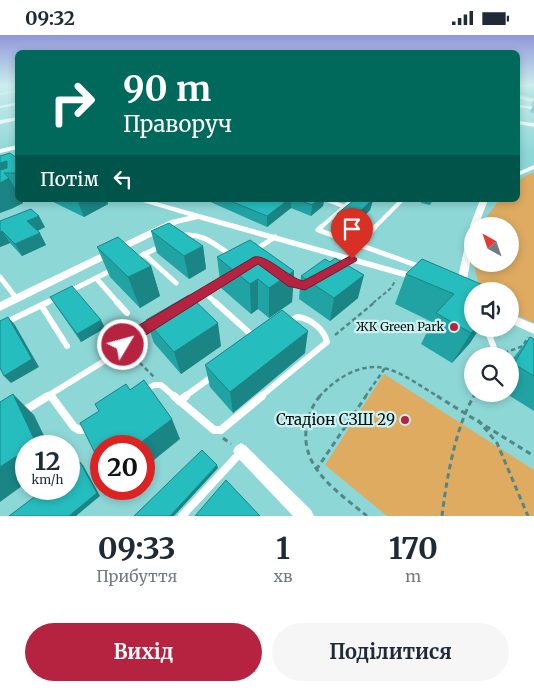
<!DOCTYPE html>
<html lang="uk">
<head>
<meta charset="utf-8">
<style>
  :root { --surface:#fff; --page:#f6f6f7; --text:#1f2937; --muted:#747a83; --accent:#b52340 }
  body { margin:0; font-family:Merriweather,serif; background:var(--page); color:var(--text); height:100vh; display:flex; flex-direction:column; font-size:19px; white-space:nowrap }
  * { box-sizing:border-box; margin:0 }
  p { font-size:16px; color:var(--muted) }
  .icon { flex:none; width:28px; height:28px; fill:none; stroke:currentColor; stroke-width:2; stroke-linecap:round; stroke-linejoin:round }
  .map { position:relative; height:481px; overflow:hidden }
  .sheet { display:flex; flex-direction:column; background:var(--surface); flex:1 }
  .sheet>* { flex:none }
  .hud { position:absolute; left:15px; top:15px; width:505px; height:152px; border-radius:8px; box-shadow:0 2px 8px #0003; background:#00695c; color:#fff; overflow:hidden }
  .needle { width:32px; rotate:320deg }
  .fabs { position:absolute; left:464px; top:182px; display:grid; gap:10px }
  .fabs a { display:grid; place-items:center; width:55px; height:55px; border-radius:50%; background:var(--surface); box-shadow:0 2px 8px #0003; font-size:25px }
  .speed { position:absolute; left:15px; top:400px; display:flex; gap:10px; font-size:25px; font-weight:700; text-align:center }
  .speed>* { display:grid; place-content:center; width:65px; height:65px; border-radius:50%; background:var(--surface); box-shadow:0 2px 8px #0003; line-height:1 }
  .speed small { font-size:12px; font-weight:400 }
  .speed .limit { border:8px solid #d22; background:#fff; color:#111 }
  .pin { position:absolute; display:grid; place-items:center; width:42px; height:42px; color:#fff; margin:-51px -21px; border-radius:50% 50% 50% 0; rotate:-45deg; box-shadow:0 0 5px #0007 }
  .pin .icon { rotate:45deg }
  .me { position:absolute; width:55px; margin:-28px; rotate:53deg; stroke-linejoin:round; filter:drop-shadow(0 0 4px #0008) }
  .turn { display:flex; align-items:center; gap:18px; height:105px; padding:0 25px; font-size:22px }
  .turn .icon { width:65px; height:65px; stroke-width:2.5 }
  .turn b { display:block; font-size:35px; line-height:42px }
  .then { display:flex; align-items:center; height:48px; padding:0 25px; background:#0003; gap:10px; font-size:19px }
  .eta { display:flex; justify-content:space-evenly; align-items:center; height:85px; text-align:center }
  .eta b { font-size:30px; font-weight:700; line-height:35px }
  .action { display:flex; gap:10px; margin-top:auto; padding:10px 25px }
  .action a { flex:1; height:58px; border-radius:30px; background:var(--accent); color:#fff; font-size:20px; font-weight:700; line-height:58px; text-align:center }
  .action a+a { background:var(--page); color:var(--text) }
  .status { display:flex; justify-content:space-between; align-items:center; height:35px; padding:0 25px; background:var(--surface); direction:ltr }
  .status svg { height:14px; fill:currentColor }
  .map>svg:first-child { display:block }
</style>
</head>
<body>
<div class="status"><b>09:32</b><svg viewBox="0 0 49 12"><path d="M0 12V9h3v3zM5 12V6h3v6zM10 12V3h3v9zM15 12V0h3v12zM26 1h20v11H26zM47 4h2v5h-2z"/></svg></div>
<div class="map">
<svg width="534" height="481" viewBox="0 0 534 481">
  <rect width="100%" height="100%" fill="#8ed7d7"/>
  <!-- green -->
  <path fill="#deab60" d="M 534,137 L 534,288 L 510,277 L 510,256 L 480,256 L 474,229 L 510,229 L 510,191 L 480,191 L 499,165 L 518,165 L 518,145 Z
    M 384,339 L 534,435 L 534,481 L 387,481 L 325,430 Z"/>
  <g fill="none" stroke-linecap="round" stroke-linejoin="round">
    <!-- path-far2 -->
    <path stroke="#548686" stroke-width="2" stroke-dasharray="4 2.5" stroke-linecap="butt" d="M 373,268 L 390,254 L 396,245"/>
    <!-- path-far1 -->
    <path stroke="#548686" stroke-width="2.5" stroke-dasharray="4.5 3" stroke-linecap="butt" d="M 335,300 L 375,267
      M 129,317 L 154,342
      M 504,318 L 523,311 L 528,302
      M 319,362 C 335,344 361,326 388,334 C 405,339 423,353 439,362
      M 365,362 L 385,333
      M 473,362 L 475,359"/>
    <!-- path -->
    <path stroke="#548686" stroke-width="3" stroke-dasharray="5.5 4" stroke-linecap="butt" d="M 320,361 C 313,369 309,379 307,389 C 298,432 338,457 367,481
      M 437,361 L 534,421
      M 478,385 L 497,408 L 528,481
      M 223,403 L 231,409
      M 316,435 L 366,361
      M 442,481 C 446,446 456,390 474,361"/>
    <!-- lane-far4 -->
    <path stroke="#fff" stroke-width="2.5" d="M 518,62 L 534,66
      M 518,71 L 534,73"/>
    <!-- lane-far3 -->
    <path stroke="#fff" stroke-width="4" d="M 327,165 L 345,172
      M 320,193 L 352,165
      M 374,193 L 402,165"/>
    <!-- lane-far2 -->
    <path stroke="#fff" stroke-width="5" d="M 321,192 L 318,195 L 421,232
      M 180,201 C 201,196 216,210 232,221
      M 358,210 L 375,192
      M 255,215 L 275,202
      M 144,219 L 176,248
      M 135,224 L 161,211
      M 0,242 L 17,264
      M 96,243 L 118,268
      M 289,246 L 298,251 L 307,250
      M 70,256 L 112,235
      M 204,257 L 216,268
      M 189,267 L 224,245
      M 46,268 L 56,263"/>
    <!-- lane-far1 -->
    <path stroke="#fff" stroke-width="6" d="M 117,267 L 127,278
      M 215,267 L 254,302
      M 41,270 L 67,311
      M 0,290 L 48,267
      M 487,294 L 497,321
      M 145,355 L 154,350 L 161,350 L 175,362
      M 50,360 L 52,362
      M 46,362 L 122,315 L 124,306 L 154,288
      M 184,362 L 213,341
      M 260,362 L 327,307 C 324,294 310,283 297,282 L 287,288"/>
    <!-- lane -->
    <path stroke="#fff" stroke-width="8" d="M 51,361 L 74,392 L 79,395 L 89,394
      M 174,361 L 214,395 L 221,395 L 262,361
      M 179,366 L 186,361
      M 22,377 L 48,361
      M 182,481 L 241,417"/>
    <!-- street -->
    <path fill="#fff" fill-rule="evenodd" d="M 18,55 L 18,57 L 0,60 L 0,58 Z
      M 18,67 L 18,70 L 0,73 L 0,71 Z
      M 18,82 L 18,85 L 0,89 L 0,85 Z
      M 518,86 L 534,88 L 534,92 L 518,89 Z
      M 18,110 L 18,114 L 0,118 L 0,114 Z
      M 534,130 L 534,134 L 518,141 L 518,137 Z
      M 136,165 L 149,165 L 418,240 L 423,243 L 418,246 L 198,184 L 177,189 L 0,276 L 0,267 L 171,185 L 189,181 Z
      M 480,165 L 488,165 L 478,191 L 471,193 L 470,191 Z
      M 472,195 L 472,218 L 465,255 L 464,258 L 456,258 L 455,255 L 468,198 Z
      M 510,279 L 534,289 L 534,299 L 510,288 Z
      M 241,408 L 246,411 L 311,475 L 314,481 L 293,481 L 236,421 L 233,416 L 236,411 Z"/>
  </g>
  <!-- wall -->
  <path fill="#21a3a3" d="M 518,50 L 534,50 L 534,63 L 518,59 Z
    M 534,64 L 534,78 L 530,77 L 533,70 L 531,70 Z
    M 0,121 L 18,124 L 18,165 L 21,165 L 23,168 L 11,174 Z
    M 49,165 L 107,165 L 108,169 L 84,182 Z
    M 206,165 L 324,165 L 323,171 L 311,181 L 291,173 L 267,192 Z
    M 354,165 L 373,165 L 370,175 L 349,196 L 335,191 L 337,179 Z
    M 422,165 L 433,165 L 430,170 L 421,168 Z
    M 0,186 L 45,192 L 38,196 L 46,210 L 22,221 L 10,208 L 0,212 Z
    M 151,196 L 203,211 L 206,234 L 189,244 L 157,218 Z
    M 97,212 L 151,231 L 160,261 L 140,273 L 110,242 Z
    M 217,222 L 294,236 L 292,267 L 269,283 L 258,274 L 251,279 L 221,253 Z
    M 406,239 L 497,256 L 472,294 L 479,294 L 470,308 L 452,328 L 421,309 L 432,287 L 395,269 Z
    M 301,241 L 358,263 L 330,286 L 299,264 Z
    M 50,262 L 105,293 L 81,307 Z
    M 146,285 L 221,311 L 181,339 L 154,308 Z
    M 530,302 L 534,304 L 534,376 L 507,359 L 510,359 L 510,327 Z
    M 305,318 L 233,378 L 210,352 L 205,330 Z"/>
  <!-- shaded-wall -->
  <path fill="#1b8485" d="M 7,126 L 13,138 L 4,138 L 9,143 L 18,158 L 18,165 L 21,165 L 23,168 L 11,174 L 0,178 L 0,128 Z
    M 77,165 L 107,165 L 108,169 L 84,182 Z
    M 288,165 L 291,165 L 291,173 L 267,192 L 267,181 Z
    M 318,165 L 324,165 L 323,171 L 311,181 L 312,170 Z
    M 372,165 L 373,165 L 370,175 L 349,196 L 351,185 Z
    M 39,181 L 45,192 L 33,198 L 27,186 Z
    M 2,196 L 10,208 L 0,212 L 0,197 Z
    M 40,198 L 46,210 L 22,221 L 15,209 Z
    M 203,211 L 206,234 L 189,244 L 184,221 Z
    M 151,231 L 160,261 L 140,273 L 128,242 Z
    M 294,236 L 292,267 L 269,283 L 269,253 Z
    M 364,240 L 358,263 L 330,286 L 334,263 Z
    M 258,244 L 258,274 L 251,279 L 250,249 Z
    M 8,282 L 15,290 L 39,332 L 11,348 L 4,341 Z
    M 101,285 L 105,293 L 81,307 L 77,299 Z
    M 218,288 L 221,311 L 181,339 L 174,317 Z
    M 475,294 L 479,294 L 470,308 L 452,328 L 471,298 Z
    M 308,296 L 305,318 L 233,378 L 230,357 Z
    M 13,359 L 34,380 L 49,411 L 31,411 Z
    M 172,384 L 180,404 L 144,433 L 144,411 L 136,411 Z
    M 26,415 L 26,448 L 0,467 L 0,432 Z
    M 80,427 L 83,430 L 100,461 L 76,481 L 69,481 Z
    M 217,430 L 218,433 L 174,481 L 170,481 Z"/>
  <!-- building -->
  <path fill="#26bdbe" stroke="#1b8485" d="M 10,118 L 18,124 L 18,138 L 4,138 L 9,143 L 0,148 L 0,135 L 7,133 L 7,126 L 0,128 L 0,121 Z
    M 228,165 L 288,165 L 267,181 Z
    M 298,165 L 318,165 L 312,170 Z
    M 354,165 L 372,165 L 351,185 L 337,179 Z
    M 31,174 L 39,181 L 27,186 L 40,198 L 15,209 L 2,196 L 0,197 L 0,186 Z
    M 169,188 L 203,211 L 184,221 L 151,196 Z
    M 118,202 L 151,231 L 128,242 L 97,212 Z
    M 250,205 L 294,236 L 269,253 L 258,244 L 250,249 L 217,222 Z
    M 335,223 L 364,240 L 334,263 L 301,241 L 325,224 L 330,227 Z
    M 422,224 L 497,256 L 472,256 L 472,294 L 475,294 L 471,298 L 436,278 L 454,259 L 406,239 Z
    M 72,251 L 101,285 L 77,299 L 50,262 Z
    M 189,260 L 218,288 L 174,317 L 146,285 Z
    M 282,275 L 308,296 L 230,357 L 205,330 Z
    M 8,282 L 32,324 L 4,341 L 0,333 L 0,286 Z
    M 530,302 L 534,304 L 534,341 L 514,329 Z
    M 144,345 L 172,384 L 136,411 L 101,411 L 101,430 L 80,388 L 99,376 L 95,369 L 126,349 L 130,355 Z
    M 13,359 L 36,408 L 31,411 L 26,411 L 26,415 L 0,432 L 0,367 Z
    M 202,415 L 217,430 L 170,481 L 134,481 Z
    M 80,427 L 97,458 L 69,481 L 9,481 L 45,454 L 69,454 L 69,436 Z
    M 226,445 L 260,481 L 195,481 Z"/>
  <!-- sky -->
  <linearGradient id="sky" x2="0" y2="1"><stop stop-color="#9097da"/><stop offset="0.43" stop-color="#cceded"/><stop offset="1" stop-color="#cceded" stop-opacity="0"/></linearGradient>
  <rect width="534" height="118" fill="url(#sky)"/>
  <!-- route -->
  <path fill="#b52340" stroke="#76172a" d="M 352,220 L 357,224 L 356,226 L 305,255 L 288,251 L 258,229 L 130,310 L 127,314 L 118,314 L 116,310 L 119,302 L 254,222 C 267,219 289,243 303,246 Z"/>
  <!-- markers -->
  <g fill="#b52340" stroke="#cef1f0" stroke-width="2">
    <circle cx="454" cy="292" r="5"/>
    <circle cx="405" cy="385" r="5"/>
  </g>
  <g text-anchor="middle" stroke-width="4.5" stroke-linejoin="round" paint-order="stroke">
    <!-- poi labels -->
    <g font-size="12" fill="#000f0f" stroke="#cef1f0" text-anchor="end">
      <text x="444" y="296">ЖК Green Park</text>
    </g>
    <!-- near-poi labels -->
    <g font-size="15" fill="#000f0f" stroke="#cef1f0" text-anchor="end">
      <text x="395" y="390">Стадіон СЗШ 29</text>
    </g>
  </g>
</svg>
<div class="fabs">
<a><svg class="needle" viewBox="-14 -14 28 28"><path d="M0-13l5 13h-10z" fill="#e53935"/><path d="M0 13l5-13h-10z" fill="#747a83"/></svg></a>
<a><svg class="icon" aria-label="sound" viewBox="0 0 24 24"><path d="M4 9h4l5-4v14l-5-4H4zM17 9q2 3 0 6"/></svg></a>
<a><svg class="icon" aria-label="search" viewBox="0 0 24 24"><circle cx="10" cy="10" r="6"/><path d="M15 15l6 6"/></svg></a>
</div>
<div class="speed"><div>12<small>km/h</small></div><div class="limit">20</div></div>
<div class="pin" style="left:352px;top:224px;background:#d93025"><svg class="icon" aria-label="arrive" viewBox="0 0 24 24"><path d="M6 21V4h12l-3 4 3 4H6"/></svg></div>
<svg class="me" style="left:123px;top:310px" viewBox="-20 -20 40 40"><circle r="17" fill="#b52340" stroke="#fff" stroke-width="3"/><path d="M0-11L8 9 0 5-8 9z" fill="#fff"/></svg>
<div class="hud">
<div class="turn"><svg class="icon" aria-label="right" viewBox="0 0 24 24"><path d="M7 20v-9h11M14 6l5 5-5 5"/></svg><div><b>90 m</b>Праворуч</div></div>
<div class="then">Потім<svg class="icon" aria-label="left" viewBox="0 0 24 24"><path d="M17 20v-9H6M10 6l-5 5 5 5"/></svg></div>
</div>
</div>
<section class="sheet">
<div class="eta">
<div><b>09:33</b><p>Прибуття</p></div>
<div><b>1</b><p>хв</p></div>
<div><b>170</b><p>m</p></div>
</div>
<div class="action"><a>Вихід</a><a>Поділитися</a></div>
</section>
</body>
</html>
